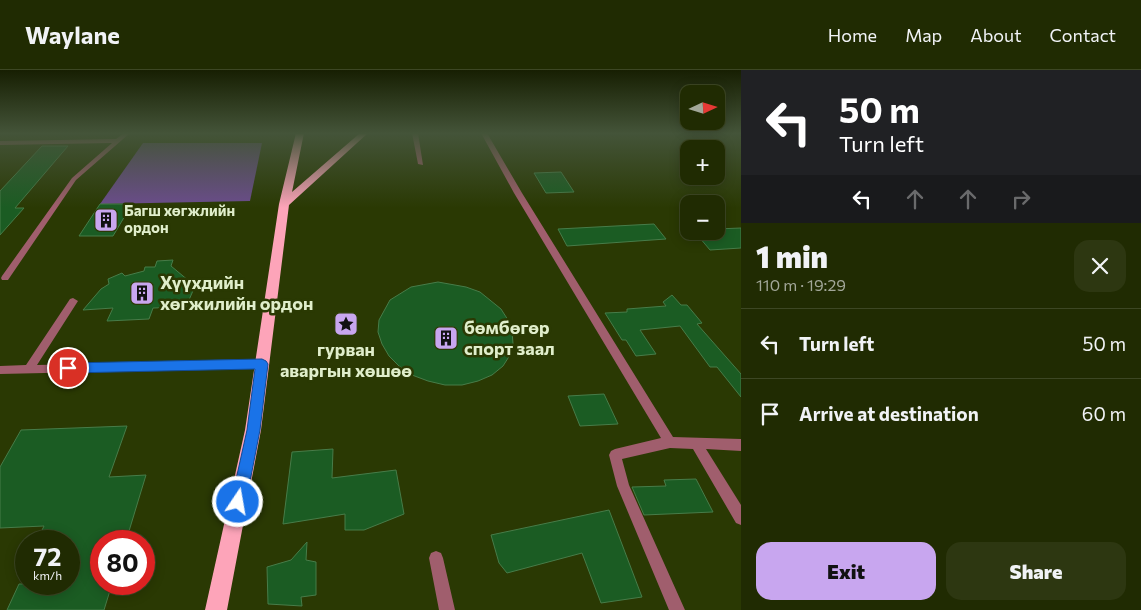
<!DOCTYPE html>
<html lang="en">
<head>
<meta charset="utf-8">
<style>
  :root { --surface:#202b02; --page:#2d3711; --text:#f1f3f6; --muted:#a2a799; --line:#3d4724; --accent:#c8a6ef }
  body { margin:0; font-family:Commissioner,sans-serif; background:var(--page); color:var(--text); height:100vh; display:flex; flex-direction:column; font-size:19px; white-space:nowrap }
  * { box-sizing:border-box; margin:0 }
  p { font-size:16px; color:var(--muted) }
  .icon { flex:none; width:28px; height:28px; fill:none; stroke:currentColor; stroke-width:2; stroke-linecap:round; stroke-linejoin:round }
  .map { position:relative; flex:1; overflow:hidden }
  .drawer { display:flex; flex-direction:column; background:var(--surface); width:400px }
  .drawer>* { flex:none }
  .top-card { background:#202124; color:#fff; overflow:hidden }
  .needle { width:32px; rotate:86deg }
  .tools { position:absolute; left:680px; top:15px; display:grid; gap:10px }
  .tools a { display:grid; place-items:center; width:45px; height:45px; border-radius:10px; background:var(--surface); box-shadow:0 2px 12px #0003,0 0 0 1px var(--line); font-size:25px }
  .speed { position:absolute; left:15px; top:460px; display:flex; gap:10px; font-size:25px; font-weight:700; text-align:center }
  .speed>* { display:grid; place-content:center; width:65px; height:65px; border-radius:50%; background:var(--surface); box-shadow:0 2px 12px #0003,0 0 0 1px var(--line); line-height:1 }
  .speed small { font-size:12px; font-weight:400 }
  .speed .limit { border:8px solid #d22; background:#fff; color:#111 }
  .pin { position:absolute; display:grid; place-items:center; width:42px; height:42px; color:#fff; margin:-21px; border:2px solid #fff; border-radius:50%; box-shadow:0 1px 5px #0007 }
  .me { position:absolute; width:55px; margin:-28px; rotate:12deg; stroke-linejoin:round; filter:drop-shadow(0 0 4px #0008) }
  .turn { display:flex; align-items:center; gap:18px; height:105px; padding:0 15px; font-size:22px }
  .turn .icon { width:65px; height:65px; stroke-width:2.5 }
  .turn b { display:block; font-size:35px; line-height:42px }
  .lanes { display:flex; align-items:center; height:48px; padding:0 15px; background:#0003; justify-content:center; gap:25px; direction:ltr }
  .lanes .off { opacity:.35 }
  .round { display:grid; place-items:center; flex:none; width:52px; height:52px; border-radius:15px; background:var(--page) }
  .summary { display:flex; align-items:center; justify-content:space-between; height:85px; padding:0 15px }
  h1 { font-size:30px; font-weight:800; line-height:38px }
  .cta { display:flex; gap:10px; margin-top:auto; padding:10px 15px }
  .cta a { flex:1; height:58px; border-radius:15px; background:var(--accent); color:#111; font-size:20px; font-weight:800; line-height:58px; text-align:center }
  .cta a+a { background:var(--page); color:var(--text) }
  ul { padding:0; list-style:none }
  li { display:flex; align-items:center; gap:15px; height:70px; padding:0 15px; border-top:1px solid var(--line) }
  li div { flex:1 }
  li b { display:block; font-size:19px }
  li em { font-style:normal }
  header { display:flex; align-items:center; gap:30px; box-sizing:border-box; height:70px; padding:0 25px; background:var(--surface); border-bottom:1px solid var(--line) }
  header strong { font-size:24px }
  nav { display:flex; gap:28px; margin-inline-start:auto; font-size:18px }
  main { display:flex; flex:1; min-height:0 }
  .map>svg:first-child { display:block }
</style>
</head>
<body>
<header>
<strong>Waylane</strong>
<nav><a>Home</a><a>Map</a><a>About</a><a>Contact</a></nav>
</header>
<main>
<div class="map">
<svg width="741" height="540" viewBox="0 0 741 540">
  <rect width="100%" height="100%" fill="#2a3903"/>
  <!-- green -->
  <path fill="#6b4c8c" d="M 143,73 L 262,73 L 250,131 L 100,134 Z"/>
  <!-- building -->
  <path fill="#1b5c23" stroke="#477c49" d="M 42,76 L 68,76 L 15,138 L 24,138 L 0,165 L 0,121 Z
    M 561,102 L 574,122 L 546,123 L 534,103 Z
    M 100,134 L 132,134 L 113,166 L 79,166 Z
    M 654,154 L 666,169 L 567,176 L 558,159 Z
    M 741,158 L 741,178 L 710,180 L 694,161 L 716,161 L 716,159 Z
    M 173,190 L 171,196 L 195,216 L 186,237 L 153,238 L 149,249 L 107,251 L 113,238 L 83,240 L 101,219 L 109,214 L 108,209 L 122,203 L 125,206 L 144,201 L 145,197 L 155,197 L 157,191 Z
    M 438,212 L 466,217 L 480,222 L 501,239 L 508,250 L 512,261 L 513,274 L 510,285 L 503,296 L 492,305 L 478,311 L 462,315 L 445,315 L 428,311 L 412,305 L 399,296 L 389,286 L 382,274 L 378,262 L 379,250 L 390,230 L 411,217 Z
    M 672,225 L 681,235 L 687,235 L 702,253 L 697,254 L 741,304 L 741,327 L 717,297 L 710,297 L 680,256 L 640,260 L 656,284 L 636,286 L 626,270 L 622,270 L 605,243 L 627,242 L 627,239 L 666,236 L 663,232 Z
    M 604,324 L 618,354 L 580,356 L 568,326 Z
    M 127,356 L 109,407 L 146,405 L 126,471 L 101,471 L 101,514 L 112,514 L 104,540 L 7,540 L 19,514 L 69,514 L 69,471 L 37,471 L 44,456 L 0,458 L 0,397 L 21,360 Z
    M 333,379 L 332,408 L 396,400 L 404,444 L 364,460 L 345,460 L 345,444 L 283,454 L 292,382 Z
    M 696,409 L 713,442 L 644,445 L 632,417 L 666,416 L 664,410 Z
    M 609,440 L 642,527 L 601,533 L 582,483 L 507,503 L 499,493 L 491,465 Z
    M 307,472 L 306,490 L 316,492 L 316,525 L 301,527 L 302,536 L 268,534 L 267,497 L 291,490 Z"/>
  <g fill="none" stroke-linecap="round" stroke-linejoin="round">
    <!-- service -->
    <path fill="#a05e6d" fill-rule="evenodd" d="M 412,63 L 418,63 L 423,95 L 418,94 Z
      M 73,228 L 78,231 L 37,295 L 262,290 L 266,291 L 267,294 L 266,297 L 262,298 L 0,304 L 0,296 L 26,295 L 70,229 Z"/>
    <!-- minor -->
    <path fill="#a05e6d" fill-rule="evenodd" d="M 124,63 L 130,63 L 76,110 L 8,210 L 2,210 L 1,208 L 2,206 L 72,108 L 112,73 L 0,75 L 0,71 L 116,69 Z
      M 481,63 L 487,63 L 522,123 L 673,367 L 741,369 L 741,381 L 706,379 L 741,435 L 741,455 L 736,453 L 693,379 L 670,378 L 622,389 L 629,415 L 685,540 L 669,540 L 617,416 L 609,385 L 611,381 L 615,379 L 661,368 L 514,123 Z
      M 436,481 L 441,483 L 443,488 L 455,540 L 439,540 L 429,488 L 431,483 Z"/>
    <!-- trunk -->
    <path fill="#fda4b9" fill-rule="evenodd" d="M 296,63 L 304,63 L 292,122 L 360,63 L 368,63 L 289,135 L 261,360 L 227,540 L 205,540 L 245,360 L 279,134 Z"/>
  </g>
  <!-- sky -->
  <linearGradient id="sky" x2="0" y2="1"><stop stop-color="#171f02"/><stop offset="0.46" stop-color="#445439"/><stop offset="1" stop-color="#445439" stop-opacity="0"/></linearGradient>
  <rect width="741" height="138" fill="url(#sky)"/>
  <!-- route -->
  <path fill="#1a73e8" stroke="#114b97" d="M 262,289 L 266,291 L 268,294 L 260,360 L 246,432 L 244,437 L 238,440 L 233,437 L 231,432 L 247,360 L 255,299 L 68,303 L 64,302 L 62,298 L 64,295 L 68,293 Z"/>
  <!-- icons -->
  <defs>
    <g id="building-square" transform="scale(1.25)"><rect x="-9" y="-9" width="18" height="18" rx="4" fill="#c8a6ef" stroke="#2a3903"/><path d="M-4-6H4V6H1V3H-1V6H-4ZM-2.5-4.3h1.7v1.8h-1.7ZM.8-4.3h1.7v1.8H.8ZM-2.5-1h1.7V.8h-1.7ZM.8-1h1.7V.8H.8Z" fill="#111"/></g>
    <g id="sight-square" transform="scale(1.25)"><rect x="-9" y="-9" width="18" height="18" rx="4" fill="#c8a6ef" stroke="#2a3903"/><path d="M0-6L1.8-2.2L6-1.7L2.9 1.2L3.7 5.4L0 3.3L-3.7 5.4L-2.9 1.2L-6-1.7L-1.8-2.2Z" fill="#111"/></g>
  </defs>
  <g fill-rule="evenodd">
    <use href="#building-square" x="106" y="150"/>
    <use href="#building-square" x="142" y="223"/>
    <use href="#sight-square" x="346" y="254"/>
    <use href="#building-square" x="446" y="268"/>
  </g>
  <g text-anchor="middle" stroke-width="5" stroke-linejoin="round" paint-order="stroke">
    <!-- far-poi labels -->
    <g font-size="15" font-weight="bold" fill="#e0eecb" stroke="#2a3903" text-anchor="start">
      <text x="124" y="146">Багш хөгжлийн<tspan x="124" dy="17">ордон</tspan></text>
    </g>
    <!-- poi labels -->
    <g font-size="18" font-weight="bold" fill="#e0eecb" stroke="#2a3903" text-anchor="start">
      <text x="160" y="219">Хүүхдийн<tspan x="160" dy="21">хөгжилийн ордон</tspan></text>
      <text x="464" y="264">бөмбөгөр<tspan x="464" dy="21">спорт заал</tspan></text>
      <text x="346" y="286" text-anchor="middle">гурван<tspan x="346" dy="21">аваргын хөшөө</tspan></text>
    </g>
  </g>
</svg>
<div class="tools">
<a><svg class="needle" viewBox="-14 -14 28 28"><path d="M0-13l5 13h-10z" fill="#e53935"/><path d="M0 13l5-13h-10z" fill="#a2a799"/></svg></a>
<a>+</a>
<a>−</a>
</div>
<div class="speed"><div>72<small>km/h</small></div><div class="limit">80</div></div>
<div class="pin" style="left:68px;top:298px;background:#d93025"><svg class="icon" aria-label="arrive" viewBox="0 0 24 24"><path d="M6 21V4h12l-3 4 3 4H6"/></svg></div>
<svg class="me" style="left:238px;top:432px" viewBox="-20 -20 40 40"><circle r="17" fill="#1a73e8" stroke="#fff" stroke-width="3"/><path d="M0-11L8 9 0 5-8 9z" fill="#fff"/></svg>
</div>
<section class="drawer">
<div class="top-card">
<div class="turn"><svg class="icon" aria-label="left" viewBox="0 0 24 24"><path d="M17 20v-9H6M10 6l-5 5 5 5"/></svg><div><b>50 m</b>Turn left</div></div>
<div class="lanes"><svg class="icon" aria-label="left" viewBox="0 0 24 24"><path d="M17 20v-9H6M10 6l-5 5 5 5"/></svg><svg class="icon off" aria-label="ahead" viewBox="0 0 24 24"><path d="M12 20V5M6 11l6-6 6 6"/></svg><svg class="icon off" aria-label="ahead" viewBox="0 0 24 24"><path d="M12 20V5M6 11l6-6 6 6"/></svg><svg class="icon off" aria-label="right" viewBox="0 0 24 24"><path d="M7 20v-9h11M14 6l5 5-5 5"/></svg></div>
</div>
<div class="summary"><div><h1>1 min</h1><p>110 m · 19:29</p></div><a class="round"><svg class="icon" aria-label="close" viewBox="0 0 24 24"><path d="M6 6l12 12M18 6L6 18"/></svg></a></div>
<ul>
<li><svg class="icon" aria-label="left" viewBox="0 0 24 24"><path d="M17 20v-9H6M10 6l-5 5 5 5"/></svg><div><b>Turn left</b></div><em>50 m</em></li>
<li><svg class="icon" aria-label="arrive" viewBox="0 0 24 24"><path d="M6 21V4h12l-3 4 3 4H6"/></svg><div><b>Arrive at destination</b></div><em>60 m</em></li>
</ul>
<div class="cta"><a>Exit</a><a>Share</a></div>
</section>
</main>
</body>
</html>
